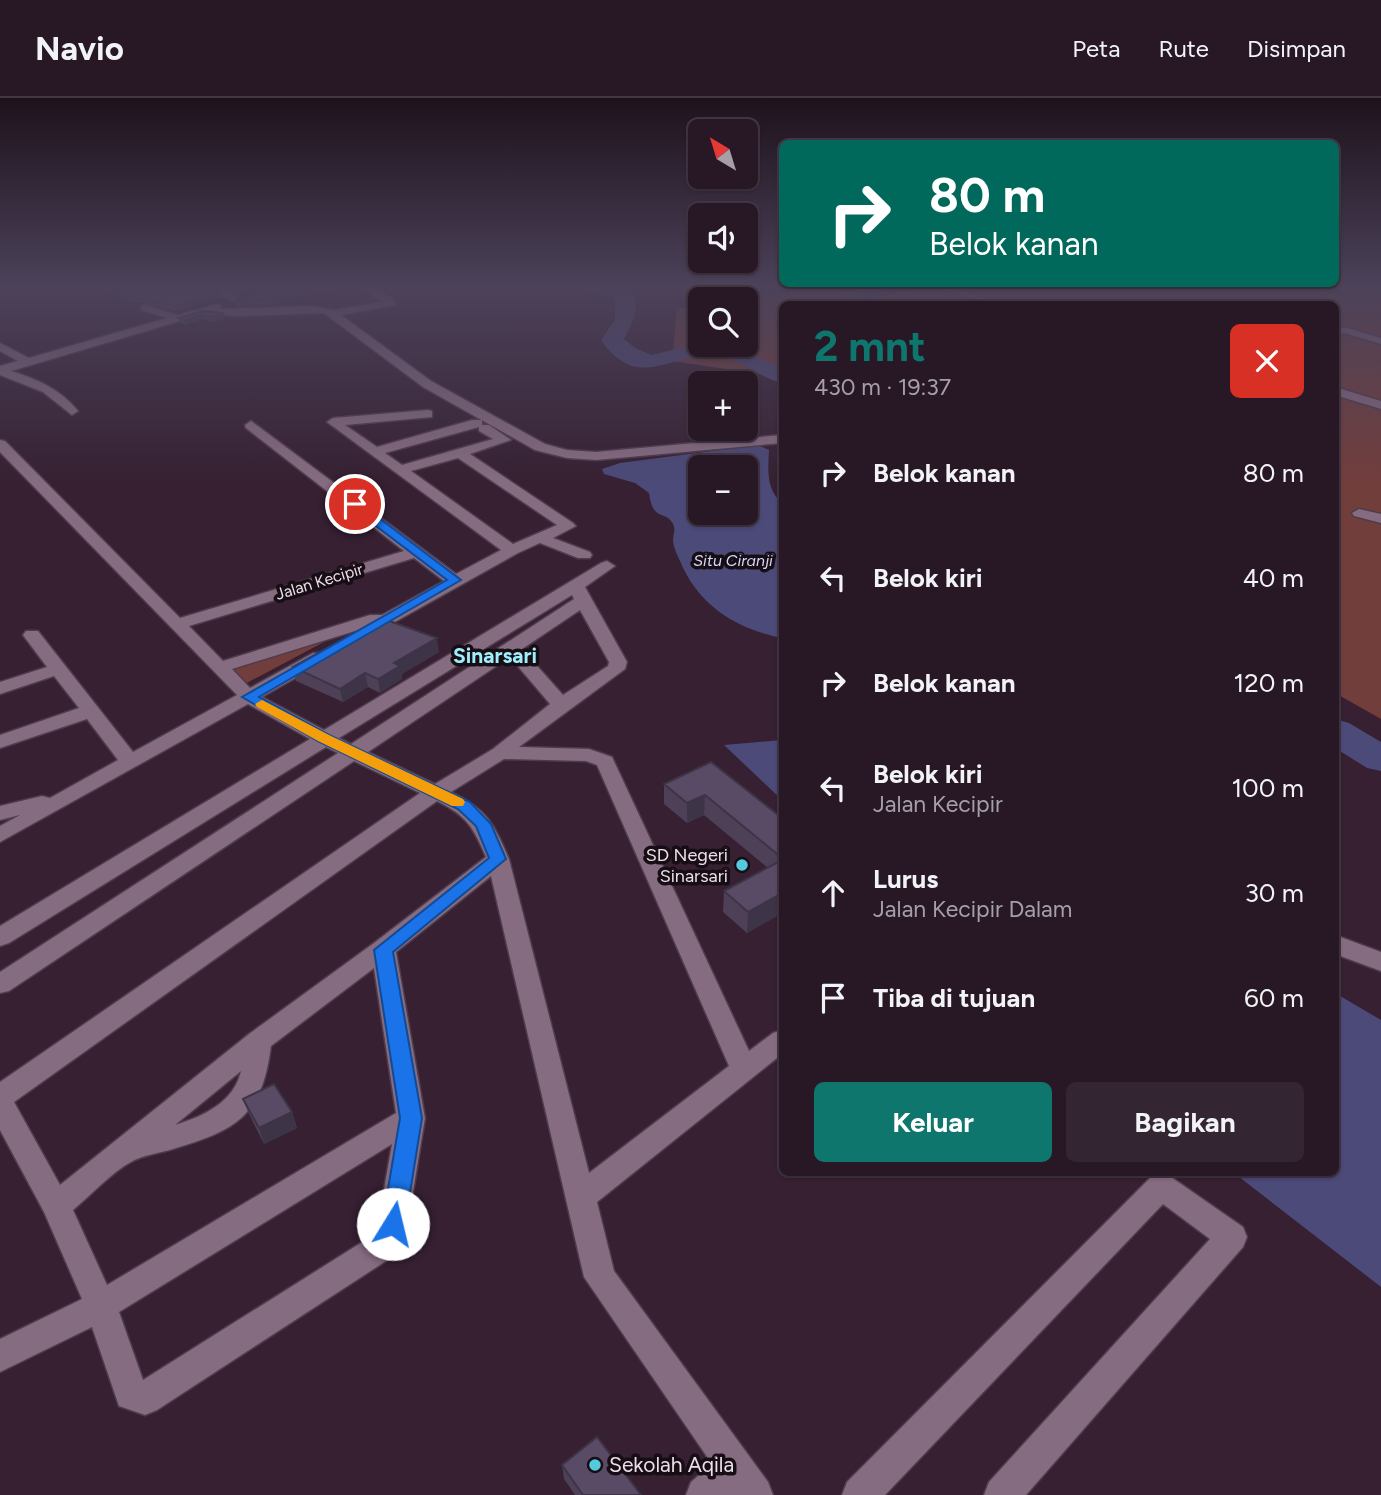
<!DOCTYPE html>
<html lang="id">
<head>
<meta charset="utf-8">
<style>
  :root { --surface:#281826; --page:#342532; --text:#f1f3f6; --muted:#a5a0a7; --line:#443743; --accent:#0f766e }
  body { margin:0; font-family:Figtree,sans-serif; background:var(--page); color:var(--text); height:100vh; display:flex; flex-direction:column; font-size:26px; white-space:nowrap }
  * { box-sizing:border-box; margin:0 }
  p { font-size:23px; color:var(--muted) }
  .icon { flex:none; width:38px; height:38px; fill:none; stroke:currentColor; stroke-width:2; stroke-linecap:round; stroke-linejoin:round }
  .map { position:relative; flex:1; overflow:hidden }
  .drawer { position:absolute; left:779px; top:203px; width:560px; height:875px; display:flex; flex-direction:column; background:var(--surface); border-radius:10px; box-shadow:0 2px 5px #0004,0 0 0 2px var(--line) }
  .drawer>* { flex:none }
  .top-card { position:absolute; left:779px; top:42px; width:560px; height:147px; border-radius:10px; box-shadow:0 2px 5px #0004,0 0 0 2px var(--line); background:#00695c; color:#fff; overflow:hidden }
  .needle { width:46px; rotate:322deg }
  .controls { position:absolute; left:688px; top:21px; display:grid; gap:14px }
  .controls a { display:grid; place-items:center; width:70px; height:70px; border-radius:10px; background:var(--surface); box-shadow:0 2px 5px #0004,0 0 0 2px var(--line); font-size:35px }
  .pin { position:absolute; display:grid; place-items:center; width:60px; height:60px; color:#fff; margin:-30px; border:4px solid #fff; border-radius:50%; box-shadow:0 2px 7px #0007 }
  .me { position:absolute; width:77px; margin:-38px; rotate:9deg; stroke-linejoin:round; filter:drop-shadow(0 0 5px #0008) }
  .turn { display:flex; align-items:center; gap:24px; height:147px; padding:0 35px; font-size:32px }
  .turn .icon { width:91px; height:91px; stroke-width:2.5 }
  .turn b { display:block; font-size:49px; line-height:60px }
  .round { display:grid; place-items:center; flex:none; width:74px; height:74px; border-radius:10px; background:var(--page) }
  .overview { display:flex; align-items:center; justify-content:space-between; height:119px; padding:0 35px }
  h1 { font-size:42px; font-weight:700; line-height:52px; color:var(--accent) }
  .button { display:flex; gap:14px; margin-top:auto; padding:14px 35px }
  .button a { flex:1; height:80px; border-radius:10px; background:var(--accent); color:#fff; font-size:28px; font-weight:700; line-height:80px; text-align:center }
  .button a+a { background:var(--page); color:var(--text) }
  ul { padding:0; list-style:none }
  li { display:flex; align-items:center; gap:21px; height:105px; padding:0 35px }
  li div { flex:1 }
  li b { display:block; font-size:26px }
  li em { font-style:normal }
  header { display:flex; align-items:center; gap:42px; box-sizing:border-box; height:98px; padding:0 35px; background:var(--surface); border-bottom:2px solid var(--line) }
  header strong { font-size:33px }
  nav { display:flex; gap:38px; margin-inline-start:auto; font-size:24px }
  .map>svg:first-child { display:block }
</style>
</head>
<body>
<header>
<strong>Navio</strong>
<nav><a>Peta</a><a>Rute</a><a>Disimpan</a></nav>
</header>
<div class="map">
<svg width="1381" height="1397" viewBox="0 0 1381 1397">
  <rect width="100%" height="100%" fill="#362032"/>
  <!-- green -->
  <path fill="#723e3c" d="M 806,190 L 1381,190 L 1381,621 L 1335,595 L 1335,206 L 782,206 L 782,279 L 672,263 L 677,211 L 700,207 L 700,247 L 746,247 L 746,201 L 736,201 Z
    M 339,536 L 243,587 L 225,569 Z"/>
  <!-- water -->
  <path fill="#4b4a78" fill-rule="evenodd" d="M 758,347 L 769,352 C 768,372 766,392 782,405 L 782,540 C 736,531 698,507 680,463 C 677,457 673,448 673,442 C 673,437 676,432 673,426 C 665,411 653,425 649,395 L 635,385 L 604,376 L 602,371 L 620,365 ZM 700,369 L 746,369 L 746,415 L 700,415 Z
    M 782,642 L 782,702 L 724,647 Z
    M 1335,895 L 1381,922 L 1381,1189 L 1234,1075 L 1335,1074 Z"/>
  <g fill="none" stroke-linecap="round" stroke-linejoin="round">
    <!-- river -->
    <path fill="#4b4a78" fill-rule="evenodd" d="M 587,190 L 632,192 C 641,208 632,227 624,241 L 635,250 L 652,257 L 700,245 L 728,247 L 782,270 L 782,285 C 759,280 739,260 716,258 C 673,253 638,296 601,242 L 615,222 L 615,200 L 590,194 Z
      M 1335,621 L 1349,625 L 1381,644 L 1381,673 L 1367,670 L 1335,650 Z"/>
    <!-- minor casing -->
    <g stroke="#4f3c4b" stroke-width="3">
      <path id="minor" d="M 208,190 L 221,190 L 243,202 L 234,204 Z
        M 375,190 L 395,203 L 395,207 L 341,217 L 431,283 L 545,346 L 567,352 L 596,354 L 782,337 L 782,345 L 596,362 L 567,360 L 535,352 L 423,289 L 324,215 L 236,218 L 207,215 L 11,273 C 37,281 60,291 78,313 L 72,317 L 43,294 L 0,277 L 0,268 L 18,263 L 0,253 L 0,245 L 29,260 L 167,220 L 141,212 L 141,208 L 145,207 L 178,217 L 217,206 L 221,207 L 221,211 L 312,208 L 334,212 L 382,204 L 365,191 Z
        M 713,190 L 735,190 L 701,198 L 696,195 Z
        M 942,190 L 957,190 L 1001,206 L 987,206 Z
        M 1167,202 L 1171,206 L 1146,206 Z
        M 1344,229 L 1381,240 L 1381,246 L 1344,235 L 1335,237 L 1335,231 Z
        M 1335,289 L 1381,303 L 1381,311 L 1335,297 Z
        M 428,312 L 432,313 L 432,319 L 345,327 L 377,349 L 472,322 L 482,322 L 482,327 L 489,327 L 511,342 L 470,356 L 573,425 L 576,428 L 553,440 L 590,454 L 592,457 L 590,460 L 578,460 L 540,445 L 518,455 L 368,539 L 356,539 L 355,533 L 232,571 L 250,590 L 313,555 L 325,555 L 328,559 L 325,563 L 262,599 L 324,632 L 601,465 L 607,463 L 615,468 L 585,489 L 627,564 L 625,571 L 519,649 L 589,651 L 612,659 L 749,953 L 773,935 L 782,932 L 782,956 L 597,1104 L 614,1173 L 768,1384 L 773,1397 L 686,1397 L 691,1384 L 712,1366 L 584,1179 L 491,778 L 396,854 L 425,1020 L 406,1137 L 389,1161 L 157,1312 L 145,1317 L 119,1308 L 92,1229 L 0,1274 L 0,1241 L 82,1201 L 44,1114 L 0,1032 L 0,984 L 420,695 L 354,663 L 9,893 L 0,895 L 0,874 L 338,655 L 326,649 L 9,845 L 0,848 L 0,828 L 310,641 L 248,606 L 0,744 L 0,728 L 20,717 L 0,722 L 0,708 L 42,698 L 50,700 L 118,662 L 87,621 L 0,650 L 0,637 L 79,610 L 54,578 L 0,596 L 0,584 L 47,569 L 23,537 L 26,533 L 38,533 L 133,654 L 237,597 L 0,354 L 0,342 L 5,343 L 180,520 L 404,453 L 246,330 L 245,327 L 251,323 L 456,476 L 501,452 L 327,324 L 333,320 ZM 479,329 L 479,333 L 493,341 L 402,367 L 385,355 ZM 458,360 L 557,427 L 513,446 L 411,373 ZM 414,460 L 444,483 L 382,517 L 370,517 L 223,563 L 189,528 ZM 572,497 L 574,501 L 351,646 L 339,640 ZM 580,512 L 609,564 L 608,568 L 563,597 L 522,551 ZM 510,559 L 550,606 L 493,651 L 435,686 L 368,654 ZM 504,661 L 586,663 L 597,667 L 729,968 L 589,1075 L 509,761 C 494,726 487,711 451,694 ZM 437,703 C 467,718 473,729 486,759 L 374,845 L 249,936 L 60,1087 L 14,1004 ZM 374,870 L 396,1015 L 107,1187 L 73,1112 C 90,1098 112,1074 131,1064 C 143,1057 160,1055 173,1051 C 237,1032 262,1018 271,948 ZM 241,973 C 234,1004 204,1018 175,1027 ZM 392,1046 L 377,1131 L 367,1141 L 143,1282 L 119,1214 Z
        M 1359,411 L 1381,416 L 1381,425 L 1354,418 L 1352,415 Z
        M 1335,837 L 1381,854 L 1381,873 L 1335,856 Z
        M 1161,1075 L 1171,1079 L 1243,1129 L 1247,1139 L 1243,1149 L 1026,1397 L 984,1397 L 989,1384 L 1210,1141 L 1163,1106 L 885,1397 L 842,1397 L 847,1384 L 1151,1079 Z"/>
    </g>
    <!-- minor -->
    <use href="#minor" fill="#866c81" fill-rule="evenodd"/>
  </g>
  <!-- wall -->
  <path fill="#4d4057" d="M 103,190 L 211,190 L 221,200 L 176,213 L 120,201 L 118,196 L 124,194 Z
    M 227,190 L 256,190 L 238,195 Z
    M 272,190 L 342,190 L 283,201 L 283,204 L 271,207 L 236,208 L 235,202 Z
    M 829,190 L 905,190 L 905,193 L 865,202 Z
    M 203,213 L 225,220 L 214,224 L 203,221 L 186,227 L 180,225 L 179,220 Z
    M 439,554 L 402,576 L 402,581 L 380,595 L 368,589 L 343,604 L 296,583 L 293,569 Z
    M 664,686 L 782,720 L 782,815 L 747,835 L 723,814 L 724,793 L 768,770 L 704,717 L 687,725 L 664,706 Z
    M 243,1001 L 292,1014 L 297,1030 L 264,1046 L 249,1016 Z
    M 562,1367 L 641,1397 L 575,1397 L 564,1381 Z"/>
  <!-- shaded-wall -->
  <path fill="#3e3447" d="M 237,190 L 256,190 L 238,195 Z
    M 313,190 L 342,190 L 283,201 L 283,204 L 271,207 L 269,201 L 278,196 Z
    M 894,190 L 905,190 L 905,193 L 865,202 L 865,196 Z
    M 220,195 L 221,200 L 176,213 L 175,208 Z
    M 224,215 L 225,220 L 214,224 L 213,219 Z
    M 201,217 L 203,221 L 186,227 L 185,222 Z
    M 437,540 L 439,554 L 402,576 L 402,581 L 380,595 L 378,581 L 394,565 Z
    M 365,575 L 368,589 L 343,604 L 340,591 Z
    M 705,697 L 704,717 L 687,725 L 687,705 Z
    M 782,795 L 782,815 L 747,835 L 748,814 Z
    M 292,1014 L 297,1030 L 264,1046 L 259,1030 Z"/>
  <!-- building -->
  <path fill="#594b65" stroke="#3e3447" stroke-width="2" d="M 129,190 L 211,190 L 220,195 L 175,208 L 118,196 L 134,191 Z
    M 272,190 L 313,190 L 278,196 L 282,198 L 269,201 L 235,202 Z
    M 846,190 L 894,190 L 865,196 Z
    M 203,213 L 224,215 L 213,219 L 201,217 L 185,222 L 179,220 Z
    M 381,520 L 437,540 L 394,565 L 400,568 L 378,581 L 365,575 L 340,591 L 293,569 Z
    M 711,664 L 782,720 L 782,760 L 705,697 L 687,705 L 664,686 Z
    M 782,762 L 782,795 L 748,814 L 724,793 Z
    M 274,986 L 292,1014 L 259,1030 L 243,1001 Z
    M 597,1339 L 641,1397 L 583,1397 L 562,1367 Z"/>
  <!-- sky -->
  <linearGradient id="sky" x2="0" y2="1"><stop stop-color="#1e121c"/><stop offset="0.49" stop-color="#4c425a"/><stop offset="1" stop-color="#4c425a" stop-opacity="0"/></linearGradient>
  <rect width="1381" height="386" fill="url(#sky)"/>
  <!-- route -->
  <path fill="#1a73e8" stroke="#114b97" stroke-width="2" d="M 351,404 L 358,404 L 461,482 L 259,599 L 329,637 L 470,704 L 491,726 L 506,761 L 393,854 L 422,1020 L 405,1126 L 402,1134 L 393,1137 L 385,1134 L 382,1126 L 400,1020 L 374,852 L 489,760 L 476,728 L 458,711 L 318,643 L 242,599 L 447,482 L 351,409 Z"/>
  <!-- slow -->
  <path fill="#f59e0b" d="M 262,602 L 329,637 L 463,701 L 465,704 L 463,708 L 452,708 L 318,643 L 257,609 L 255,606 Z"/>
  <!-- markers -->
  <g fill="#54cadd" stroke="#170e15" stroke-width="2.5">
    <circle cx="742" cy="767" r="7"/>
    <circle cx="595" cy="1367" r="7"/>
  </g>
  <g text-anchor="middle" stroke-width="7" stroke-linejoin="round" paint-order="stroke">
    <!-- far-water labels -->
    <g font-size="16" font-style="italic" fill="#d8d9f9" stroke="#170e15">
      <text x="733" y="468">Situ Ciranji</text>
    </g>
    <!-- far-street labels -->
    <g font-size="16" fill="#eddeea" stroke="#170e15">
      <text transform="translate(319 483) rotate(-17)" y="6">Jalan Kecipir</text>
    </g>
    <!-- poi labels -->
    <g font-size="18" fill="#eddeea" stroke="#170e15" text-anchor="end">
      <text x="728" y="763">SD Negeri<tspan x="728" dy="21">Sinarsari</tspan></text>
    </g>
    <!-- quarter labels -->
    <g font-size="21" font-weight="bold" fill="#9eeefc" stroke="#170e15">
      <text x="495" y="565">Sinarsari</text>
    </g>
    <!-- near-poi labels -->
    <g font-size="21" fill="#eddeea" stroke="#170e15" text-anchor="start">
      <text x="609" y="1374">Sekolah Aqila</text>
    </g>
  </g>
</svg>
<div class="controls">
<a><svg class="needle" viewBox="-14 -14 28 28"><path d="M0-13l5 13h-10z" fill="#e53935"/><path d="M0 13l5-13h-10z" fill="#a5a0a7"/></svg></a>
<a><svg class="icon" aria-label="sound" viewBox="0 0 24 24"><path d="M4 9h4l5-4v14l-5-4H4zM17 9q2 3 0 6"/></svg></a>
<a><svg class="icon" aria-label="search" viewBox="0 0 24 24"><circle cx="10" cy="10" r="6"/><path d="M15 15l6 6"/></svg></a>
<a>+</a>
<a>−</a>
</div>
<div class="pin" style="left:355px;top:406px;background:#d93025"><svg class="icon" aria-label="arrive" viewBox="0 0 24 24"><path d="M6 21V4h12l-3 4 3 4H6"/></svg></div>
<svg class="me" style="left:393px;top:1126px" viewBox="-20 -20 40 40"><circle r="19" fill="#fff"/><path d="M0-13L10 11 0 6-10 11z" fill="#1a73e8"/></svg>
<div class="top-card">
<div class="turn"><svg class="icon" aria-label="right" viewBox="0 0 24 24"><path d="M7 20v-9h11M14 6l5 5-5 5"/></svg><div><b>80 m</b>Belok kanan</div></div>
</div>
<section class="drawer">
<div class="overview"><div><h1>2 mnt</h1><p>430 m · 19:37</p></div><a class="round" style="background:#d93025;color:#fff"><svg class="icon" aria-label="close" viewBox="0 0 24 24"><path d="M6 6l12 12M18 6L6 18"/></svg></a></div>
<ul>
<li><svg class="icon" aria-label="right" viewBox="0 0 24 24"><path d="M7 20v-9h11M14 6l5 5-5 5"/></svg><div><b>Belok kanan</b></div><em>80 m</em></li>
<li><svg class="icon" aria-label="left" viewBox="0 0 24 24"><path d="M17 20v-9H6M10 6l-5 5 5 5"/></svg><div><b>Belok kiri</b></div><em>40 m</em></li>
<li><svg class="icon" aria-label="right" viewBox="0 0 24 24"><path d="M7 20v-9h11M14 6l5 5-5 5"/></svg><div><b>Belok kanan</b></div><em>120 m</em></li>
<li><svg class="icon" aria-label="left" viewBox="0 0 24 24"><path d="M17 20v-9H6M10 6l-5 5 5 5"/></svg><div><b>Belok kiri</b><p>Jalan Kecipir</p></div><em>100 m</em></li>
<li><svg class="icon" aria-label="ahead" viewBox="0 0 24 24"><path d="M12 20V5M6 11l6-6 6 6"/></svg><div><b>Lurus</b><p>Jalan Kecipir Dalam</p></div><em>30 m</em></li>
<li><svg class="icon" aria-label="arrive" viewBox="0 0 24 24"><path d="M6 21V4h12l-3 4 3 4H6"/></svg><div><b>Tiba di tujuan</b></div><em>60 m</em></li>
</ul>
<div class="button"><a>Keluar</a><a>Bagikan</a></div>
</section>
</div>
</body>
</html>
